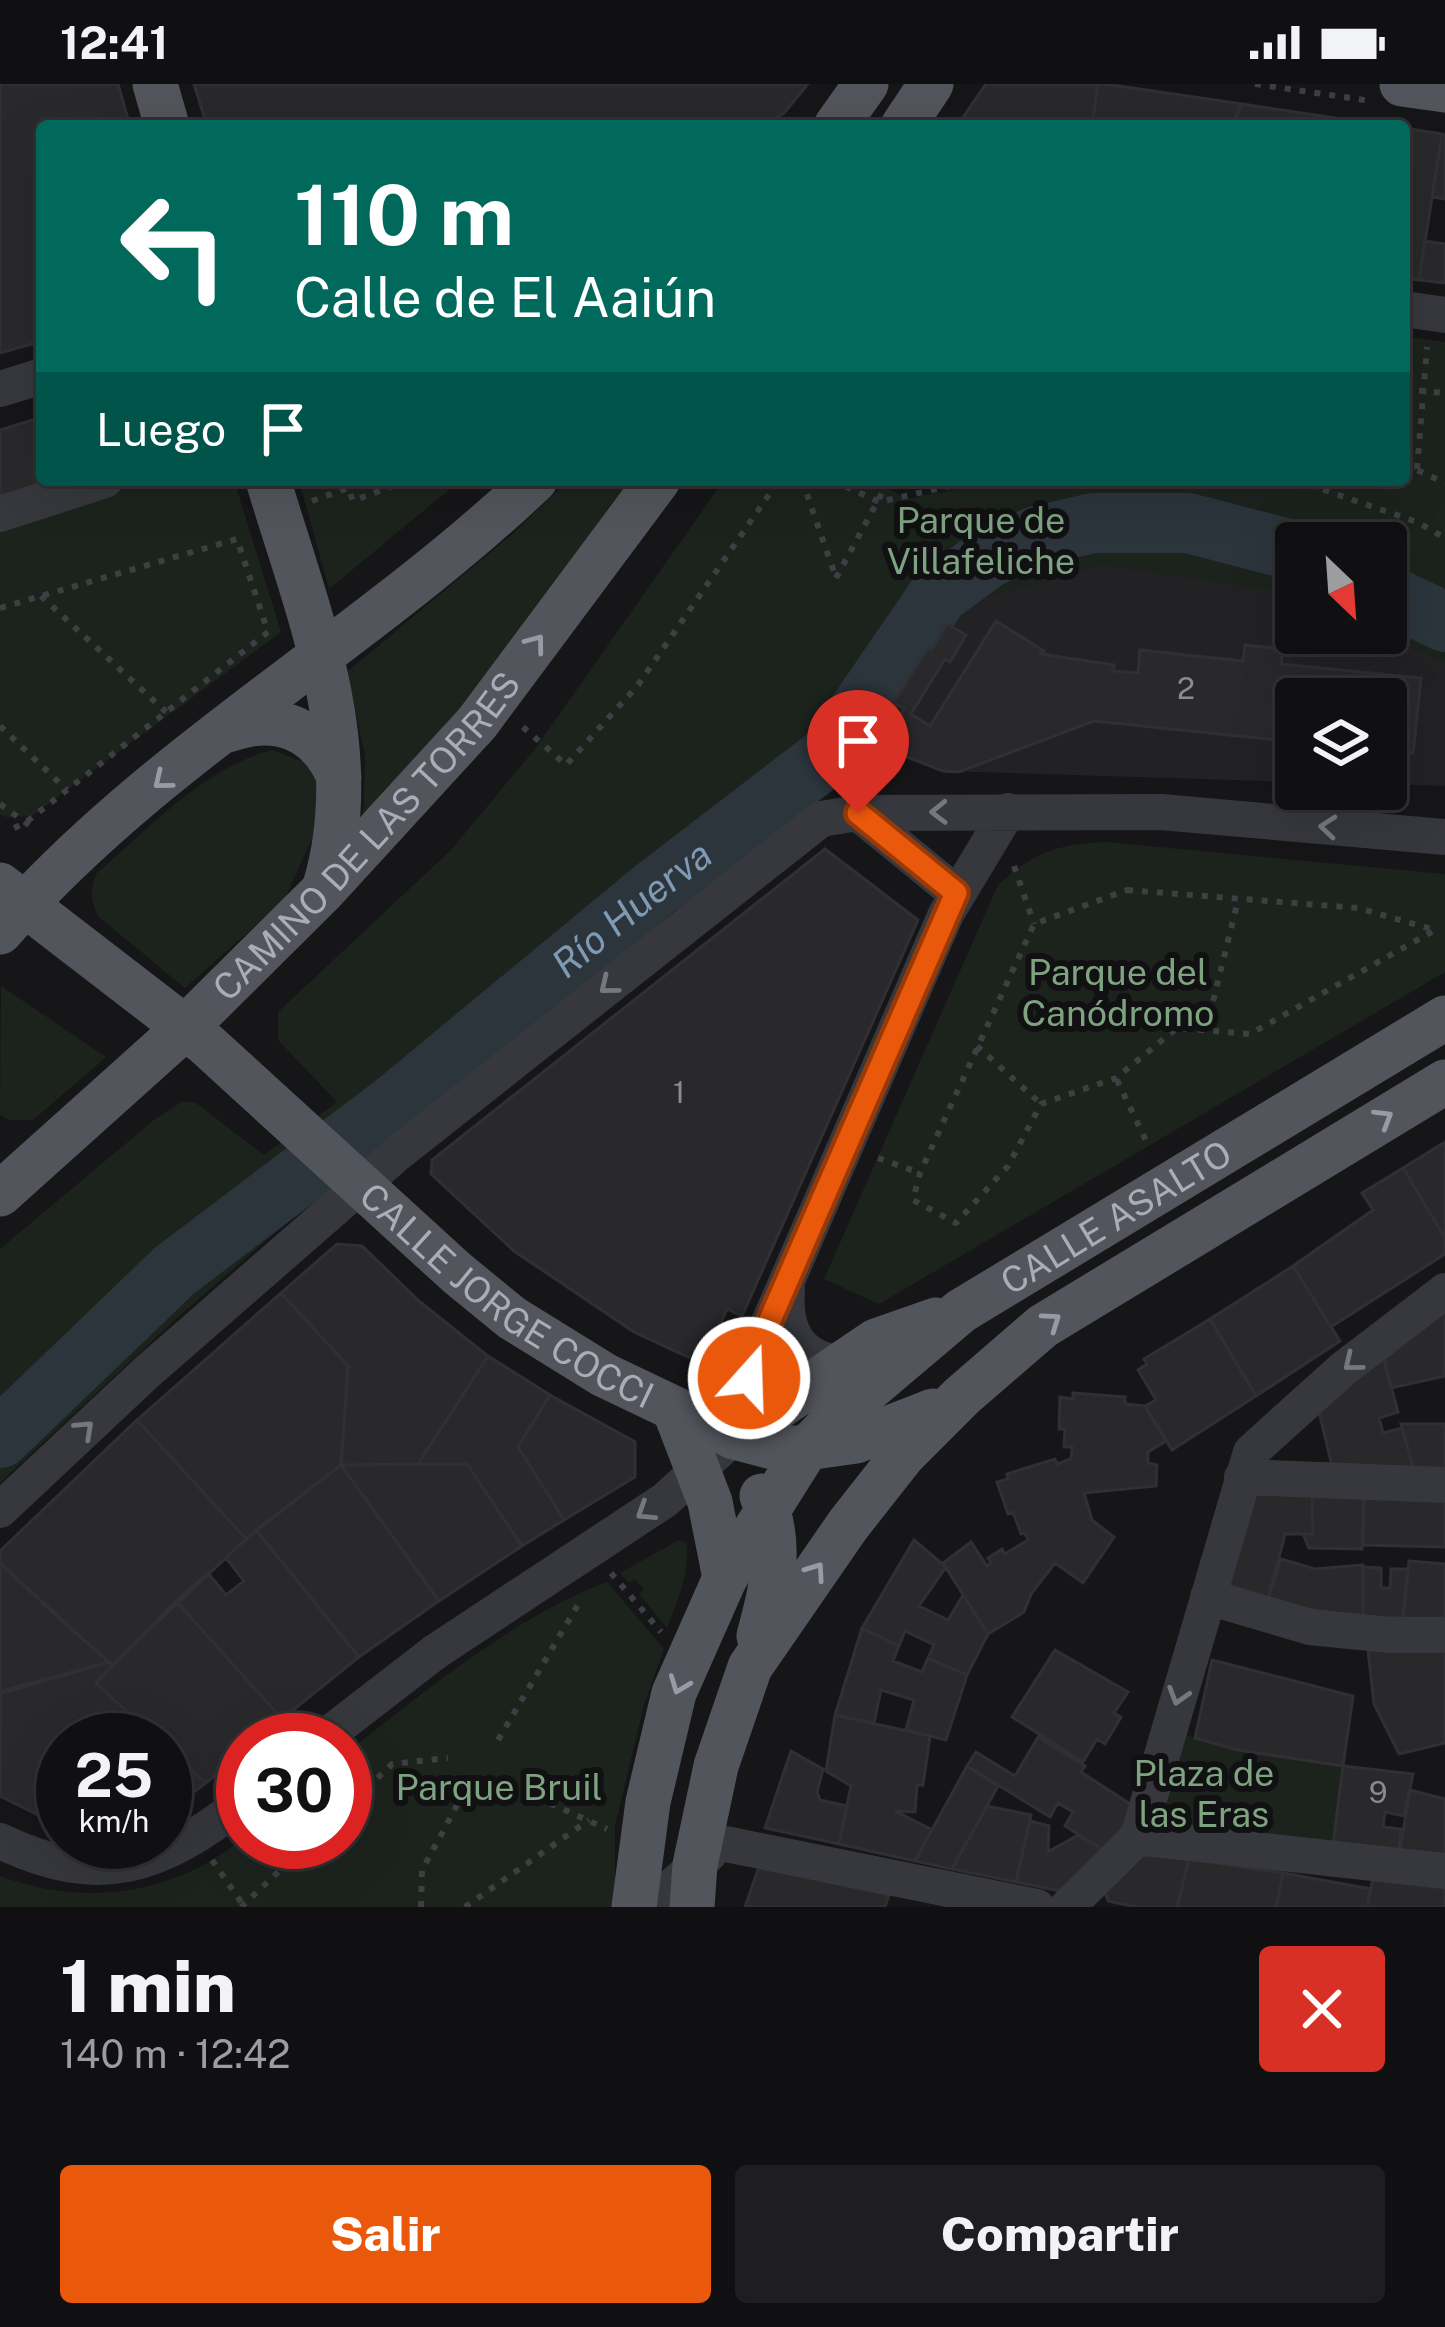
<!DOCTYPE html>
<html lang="es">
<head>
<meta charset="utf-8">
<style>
  :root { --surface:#101012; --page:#1e1e20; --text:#f1f3f6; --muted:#9c9d9f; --line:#303032; --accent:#ea580c }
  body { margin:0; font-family:"Public Sans",sans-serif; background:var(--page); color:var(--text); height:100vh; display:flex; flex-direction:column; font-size:45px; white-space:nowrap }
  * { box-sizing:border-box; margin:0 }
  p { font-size:39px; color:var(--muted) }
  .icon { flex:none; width:66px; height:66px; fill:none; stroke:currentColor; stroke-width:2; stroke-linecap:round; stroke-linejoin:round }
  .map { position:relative; height:1823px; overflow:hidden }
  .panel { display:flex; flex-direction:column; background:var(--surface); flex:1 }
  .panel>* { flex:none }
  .banner { position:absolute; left:36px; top:36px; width:1374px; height:366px; border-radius:12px; box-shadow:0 12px 48px #0002,0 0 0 3px var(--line); background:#00695c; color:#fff; overflow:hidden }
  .needle { width:78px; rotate:155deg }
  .tools { position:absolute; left:1275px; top:438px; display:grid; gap:24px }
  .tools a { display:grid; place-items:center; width:132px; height:132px; border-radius:12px; background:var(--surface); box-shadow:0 12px 48px #0002,0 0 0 3px var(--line); font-size:60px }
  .speed { position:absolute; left:36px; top:1629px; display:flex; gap:24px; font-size:60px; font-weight:700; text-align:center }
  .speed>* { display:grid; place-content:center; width:156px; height:156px; border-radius:50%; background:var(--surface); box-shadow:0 12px 48px #0002,0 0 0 3px var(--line); line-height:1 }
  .speed small { font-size:30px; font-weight:400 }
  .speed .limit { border:18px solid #d22; background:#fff; color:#111 }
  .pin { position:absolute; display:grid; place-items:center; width:102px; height:102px; color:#fff; margin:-123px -51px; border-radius:50% 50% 50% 0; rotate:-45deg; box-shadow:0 0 12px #0007 }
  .pin .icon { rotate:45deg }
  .me { position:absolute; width:132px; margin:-66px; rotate:20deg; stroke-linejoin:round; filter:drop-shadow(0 0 9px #0008) }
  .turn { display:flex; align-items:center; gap:42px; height:252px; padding:0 60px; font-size:54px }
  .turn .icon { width:156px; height:156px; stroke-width:2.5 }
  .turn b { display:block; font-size:84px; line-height:102px }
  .then { display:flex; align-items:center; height:114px; padding:0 60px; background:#0003; gap:24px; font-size:45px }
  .round { display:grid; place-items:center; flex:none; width:126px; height:126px; border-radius:12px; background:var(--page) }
  .summary { display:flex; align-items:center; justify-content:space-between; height:204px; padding:0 60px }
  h1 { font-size:72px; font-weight:800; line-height:90px }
  .button { display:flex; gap:24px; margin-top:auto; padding:24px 60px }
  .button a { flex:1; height:138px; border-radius:12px; background:var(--accent); color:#fff; font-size:48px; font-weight:800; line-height:138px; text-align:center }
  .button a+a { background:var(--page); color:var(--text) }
  .status { display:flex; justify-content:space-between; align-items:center; height:84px; padding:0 60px; background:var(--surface); direction:ltr }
  .status svg { height:33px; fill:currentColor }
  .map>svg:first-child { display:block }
</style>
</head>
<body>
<div class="status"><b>12:41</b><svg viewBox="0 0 49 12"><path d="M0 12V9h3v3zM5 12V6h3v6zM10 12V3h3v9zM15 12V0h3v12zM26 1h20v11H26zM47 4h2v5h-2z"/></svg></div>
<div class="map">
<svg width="1445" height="1823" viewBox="0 0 1445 1823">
  <rect width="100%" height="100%" fill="#161618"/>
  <!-- built -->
  <path fill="#222225" d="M 1105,452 L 1296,511 L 1296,549 L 1368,549 L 1445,576 L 1445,702 L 1386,700 L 1386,615 L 1296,615 L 1296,698 L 943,687 L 881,663 L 903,626 L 894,618 L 928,564 L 933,564 L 948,538 L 1016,486 Z"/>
  <!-- green -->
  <path fill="#1c231d" d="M 1404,252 L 1445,258 L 1445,578 L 1375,549 L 1386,549 L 1386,459 L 1296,459 L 1296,515 L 1281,508 L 1102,481 L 976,517 L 947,540 L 932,565 L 927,564 L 895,618 L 904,625 L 881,663 L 881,692 L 834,699 L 792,728 L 787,723 L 373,1051 L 312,1112 L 313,1116 L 179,1232 L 0,1399 L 0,1165 L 154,1036 L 183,1017 L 196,1019 L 264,1071 L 337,1018 L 278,956 L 278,928 L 451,766 L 535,665 L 724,396 L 875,396 L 906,415 L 1004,396 L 1404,396 Z
    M 147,396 L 234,396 L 281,548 L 32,732 L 6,733 L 0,730 L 0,441 Z
    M 299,396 L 461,396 L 329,505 Z
    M 569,396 L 639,396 L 461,645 L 363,744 L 365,671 L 347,588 L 510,452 Z
    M 272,666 L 306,679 L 320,700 L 322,733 L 284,816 L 185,904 L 99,833 C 91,818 89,807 96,790 C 148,745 204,684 272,666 Z
    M 1106,758 L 1445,790 L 1445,888 L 879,1220 L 824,1195 L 998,801 C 1035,768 1057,760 1106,758 Z
    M 1,902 L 106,973 L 33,1036 L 10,1036 L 0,1031 Z
    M 679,1456 L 686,1459 C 691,1488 677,1517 667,1544 L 639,1510 L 644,1505 L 635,1495 L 629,1499 L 620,1489 Z
    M 607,1498 L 664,1565 L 644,1621 L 615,1742 L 615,1823 L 0,1823 L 0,1792 C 84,1823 173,1812 243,1754 L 243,1758 L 345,1758 L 345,1670 C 421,1610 517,1531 607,1498 Z
    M 1168,1646 L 1238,1666 L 1343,1682 L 1330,1778 L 1138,1753 Z"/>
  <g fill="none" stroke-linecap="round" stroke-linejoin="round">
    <!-- river -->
    <g stroke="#2c353c" stroke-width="60">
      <path d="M 1386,510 L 1445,538"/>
      <path id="s1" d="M 0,1354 L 174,1187 L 392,1022 L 652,807 L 828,672 L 939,510 L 988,474 L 1036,452 L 1093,439 L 1188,439 L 1296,467"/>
    </g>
  </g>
  <!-- building -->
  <path fill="#29292c" stroke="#303034" stroke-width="3" d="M 0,0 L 118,0 L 130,42 L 42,42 L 42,257 L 0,269 Z
    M 194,0 L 808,0 L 784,29 L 763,42 L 207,42 Z
    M 986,0 L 1098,0 L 1092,42 L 957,42 Z
    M 1098,0 L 1105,0 L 1242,20 L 1231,42 L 1092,42 Z
    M 1242,20 L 1349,36 L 1348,42 L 1231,42 Z
    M 1404,44 L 1442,50 L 1419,196 L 1404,194 Z
    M 1442,50 L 1445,51 L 1445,115 L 1432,113 Z
    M 1425,157 L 1445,160 L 1445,199 L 1419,196 Z
    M 42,333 L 42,396 L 91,396 L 0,423 L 0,346 Z
    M 996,537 L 1044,567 L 1041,570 L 1114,581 L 1113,587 L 1138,589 L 1140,566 L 1243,577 L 1245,561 L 1283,565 L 1281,580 L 1421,594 L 1413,669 L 1386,667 L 1386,615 L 1296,615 L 1296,658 L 1094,637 L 959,688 L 943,687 L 881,663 L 904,625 L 894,618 L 928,564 L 932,565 L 947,540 L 966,551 L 950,578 L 945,575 L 911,630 L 930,642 Z
    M 825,765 L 918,836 L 742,1232 L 727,1225 L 703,1280 L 634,1248 L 514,1167 L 431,1090 L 432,1076 Z
    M 1445,1058 L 1445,1154 L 1403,1084 Z
    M 1403,1084 L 1445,1154 L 1445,1170 L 1331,1243 L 1293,1182 L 1373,1126 L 1362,1109 Z
    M 337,1160 L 362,1162 L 419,1217 L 488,1272 L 418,1380 L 341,1381 L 348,1282 L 281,1209 Z
    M 1293,1182 L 1340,1257 L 1256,1312 L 1210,1235 Z
    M 281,1209 L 348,1282 L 341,1381 L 246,1455 L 137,1336 Z
    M 1445,1221 L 1445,1292 L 1391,1304 L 1383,1272 Z
    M 1210,1235 L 1256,1312 L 1172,1366 L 1145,1322 L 1156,1316 L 1138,1286 L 1147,1280 L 1144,1275 Z
    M 488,1272 L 550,1311 L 518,1363 L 564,1436 L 522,1462 L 467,1380 L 418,1380 Z
    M 1383,1272 L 1398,1328 L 1379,1334 L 1383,1349 L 1402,1344 L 1415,1389 L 1333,1386 L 1319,1328 Z
    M 1073,1309 L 1125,1313 L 1125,1320 L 1145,1322 L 1166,1357 L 1148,1368 L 1148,1379 L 1157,1381 L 1156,1402 L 1084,1409 L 1092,1436 L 1114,1453 L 1083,1499 L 1055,1479 L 1031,1510 L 1024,1528 L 988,1550 L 943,1479 L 971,1458 L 987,1482 L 991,1479 L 988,1474 L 1002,1465 L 1005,1470 L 1028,1456 L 1025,1449 L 1021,1450 L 1013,1428 L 1008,1430 L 997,1398 L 1008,1395 L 1007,1390 L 1055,1375 L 1057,1380 L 1071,1375 L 1072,1363 L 1064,1363 L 1065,1345 L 1059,1345 L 1060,1313 L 1073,1315 Z
    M 550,1311 L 635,1358 L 635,1393 L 564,1436 L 518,1363 Z
    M 137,1336 L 246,1455 L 112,1581 L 0,1479 L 0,1467 Z
    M 1401,1340 L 1445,1340 L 1445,1390 L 1415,1389 Z
    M 467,1380 L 522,1462 L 439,1517 L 341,1381 Z
    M 341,1381 L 439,1517 L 359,1573 L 256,1446 Z
    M 1252,1405 L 1312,1407 L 1313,1450 L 1285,1450 L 1267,1519 L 1222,1506 Z
    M 1312,1407 L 1364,1409 L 1362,1465 L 1309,1464 L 1303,1450 L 1313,1450 Z
    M 1364,1409 L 1445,1412 L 1445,1463 L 1363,1461 Z
    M 256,1446 L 359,1573 L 282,1635 L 176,1517 L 208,1489 L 226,1511 L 244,1497 L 226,1474 Z
    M 914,1456 L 946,1483 L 919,1522 L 948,1536 L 963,1511 L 988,1550 L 967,1591 L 928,1574 L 934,1561 L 905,1547 L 899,1562 L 862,1544 Z
    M 1281,1475 L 1315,1485 L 1363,1481 L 1363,1533 L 1267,1519 Z
    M 1409,1477 L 1445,1480 L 1445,1535 L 1403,1534 Z
    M 0,1479 L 66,1541 L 109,1578 L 0,1610 Z
    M 1363,1483 L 1381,1484 L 1381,1504 L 1390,1504 L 1391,1485 L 1408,1485 L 1403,1534 L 1363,1533 Z
    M 176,1517 L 282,1635 L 257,1656 L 243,1656 L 243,1668 L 206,1699 L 165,1662 L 165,1656 L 158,1656 L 96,1599 Z
    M 862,1544 L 899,1562 L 893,1577 L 922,1588 L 928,1574 L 967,1591 L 946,1656 L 906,1646 L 914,1616 L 881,1606 L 874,1639 L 835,1631 Z
    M 1055,1566 L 1128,1608 L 1114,1629 L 1121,1633 L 1105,1660 L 1097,1655 L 1083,1678 L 1012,1633 Z
    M 1368,1566 L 1445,1566 L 1445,1659 L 1399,1670 L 1374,1620 Z
    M 1212,1576 L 1353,1612 L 1343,1682 L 1238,1666 L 1195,1654 Z
    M 109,1578 L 112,1581 L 96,1599 L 158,1656 L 63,1656 L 63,1743 L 0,1712 L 1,1607 Z
    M 835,1631 L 930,1652 L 923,1701 L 917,1701 L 915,1728 L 895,1727 L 932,1746 L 915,1777 L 839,1760 L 851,1702 L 826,1687 Z
    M 1038,1653 L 1085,1682 L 1081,1688 L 1136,1724 L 1105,1767 L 1065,1742 L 1073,1728 L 1058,1719 L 1050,1733 L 967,1682 L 976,1668 L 1015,1692 Z
    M 165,1662 L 206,1699 L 165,1730 Z
    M 791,1667 L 823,1685 L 817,1708 L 820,1716 L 847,1722 L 839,1760 L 765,1744 Z
    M 967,1682 L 998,1702 L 987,1722 L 952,1785 L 915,1777 Z
    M 1343,1682 L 1413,1690 L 1404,1732 L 1385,1728 L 1383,1743 L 1401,1745 L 1398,1778 L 1332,1768 Z
    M 1410,1706 L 1445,1715 L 1445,1782 L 1398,1778 Z
    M 987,1722 L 1031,1731 L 1016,1798 L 952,1785 Z
    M 1030,1737 L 1049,1742 L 1048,1768 L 1078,1751 L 1105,1767 L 1065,1808 L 1016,1798 Z
    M 1139,1771 L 1189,1775 L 1177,1823 L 1136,1823 L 1108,1817 L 1104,1805 Z
    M 1189,1775 L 1283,1789 L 1276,1823 L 1177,1823 Z
    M 759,1783 L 889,1811 L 885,1823 L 745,1823 Z
    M 1283,1789 L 1371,1805 L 1367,1823 L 1276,1823 Z
    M 1374,1789 L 1445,1802 L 1445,1823 L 1367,1823 Z"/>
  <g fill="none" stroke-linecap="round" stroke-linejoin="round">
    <!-- path -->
    <path stroke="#3d3f44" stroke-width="6" stroke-dasharray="6 9" stroke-linecap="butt" d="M 1255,0 L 1371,17
      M 1404,305 L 1445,309
      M 1404,380 L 1445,399
      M 1417,385 L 1427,263
      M 345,396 L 353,417 L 408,396
      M 802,396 L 836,494
      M 832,396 L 879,418 L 977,396
      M 1295,396 L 1417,438 L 1445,454
      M 312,417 L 348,404
      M 836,494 L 889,396
      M 41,512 L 166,628
      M 0,524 L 237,455 L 268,548 L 25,739 L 12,745
      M 0,642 L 67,706
      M 523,643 L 566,681 L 638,601 L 779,396
      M 0,720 L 33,744
      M 1014,782 L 1034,840
      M 1127,806 L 1358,824 L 1435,846 L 1250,950 L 1177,944 L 1116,994 L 1041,1020 L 1008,1082 L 956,1139 L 913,1116 L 920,1089 L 1034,840 Z
      M 1206,946 L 1238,816
      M 977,962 L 1041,1020
      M 1117,996 L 1149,1063
      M 878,1074 L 920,1089
      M 611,1489 L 661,1548
      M 498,1656 L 582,1514
      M 509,1701 L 607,1745
      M 345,1725 L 392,1680 L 448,1674
      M 212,1776 L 243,1821
      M 241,1823 L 310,1758
      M 421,1823 L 422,1786 L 462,1712
      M 465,1823 L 589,1736"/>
    <!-- minor -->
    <path stroke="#37383d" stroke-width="36" d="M 1404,225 L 1445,231
      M 0,305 L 42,292
      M 0,430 L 105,396
      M 858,729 L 956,809
      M 787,1206 C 784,1245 797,1273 838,1279
      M 1242,1393 L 1445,1401
      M 0,1426 L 147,1288 L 398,1069 L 821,735 L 858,729 L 1161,728 L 1445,753
      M 1208,1513 L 1310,1543 L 1390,1551 L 1445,1551
      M 321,1656 L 435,1568 L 665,1416 L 734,1353 L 760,1259 L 946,830 L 1008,727
      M 1138,1753 L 1445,1787
      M 701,1755 L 1037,1823
      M 0,1757 C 100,1805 160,1783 243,1718
      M 648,1823 L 709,1770
      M 1067,1823 L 1138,1753 L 1251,1368 L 1343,1285 L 1445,1207"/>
    <!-- major -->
    <g stroke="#53555c" stroke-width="45">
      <path d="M 155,0 L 167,42"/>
      <path d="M 1402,0 L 1445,6"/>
      <path d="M 836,42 L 866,0"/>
      <path d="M 903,42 L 931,0"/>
      <path d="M 268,396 C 307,527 366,664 325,802"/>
      <path d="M 228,646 C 277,628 319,645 339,693"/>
      <path id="s2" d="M 0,801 L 205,959 L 457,1189 L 512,1234 L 604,1291 L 734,1353 L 777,1364 L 807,1364 L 856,1357 L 933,1327"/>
      <path d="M 0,848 C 154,671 366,557 535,396"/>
      <path id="s3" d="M 0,1110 L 186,943 L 323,807 L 477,639 L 658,396"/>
      <path d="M 675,1327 L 710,1418 L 725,1494"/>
      <path d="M 734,1353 L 876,1257 L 936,1236"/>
      <path d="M 759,1552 C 772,1504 784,1459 762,1412"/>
      <path id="s4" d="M 634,1823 L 648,1718 L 674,1609 L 725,1494 L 807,1364 L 844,1326 L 961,1227 L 1445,934"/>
      <path d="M 692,1823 L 695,1781 L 716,1682 L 750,1583 L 848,1441 L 903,1371 L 962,1312 L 1043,1242 L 1445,998"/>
    </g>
  </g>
  <!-- one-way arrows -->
  <defs><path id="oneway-chevron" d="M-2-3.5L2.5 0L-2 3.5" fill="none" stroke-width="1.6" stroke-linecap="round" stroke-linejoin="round" transform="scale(3)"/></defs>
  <g stroke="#979ba6">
    <use href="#oneway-chevron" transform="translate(536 559) rotate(-53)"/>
    <use href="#oneway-chevron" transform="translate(162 697) rotate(141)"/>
    <use href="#oneway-chevron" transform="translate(1384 1034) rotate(-31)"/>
    <use href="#oneway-chevron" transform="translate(1052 1237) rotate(-35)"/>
    <use href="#oneway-chevron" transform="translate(816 1487) rotate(-55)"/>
    <use href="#oneway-chevron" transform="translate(679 1601) rotate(111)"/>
  </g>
  <g stroke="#757881">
    <use href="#oneway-chevron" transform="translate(939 728) rotate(179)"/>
    <use href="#oneway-chevron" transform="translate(1328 743) rotate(-175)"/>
    <use href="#oneway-chevron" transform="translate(608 902) rotate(141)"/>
    <use href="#oneway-chevron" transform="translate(1352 1279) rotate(141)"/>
    <use href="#oneway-chevron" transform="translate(85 1345) rotate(-43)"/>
    <use href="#oneway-chevron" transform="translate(645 1428) rotate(147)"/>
    <use href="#oneway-chevron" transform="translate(1178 1612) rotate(107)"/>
  </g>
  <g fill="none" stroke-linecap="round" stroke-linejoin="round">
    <!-- route casing -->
    <g stroke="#983908" stroke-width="30">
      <path id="route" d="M 749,1294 L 760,1259 L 956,809 L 858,729"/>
    </g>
    <!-- route -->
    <use href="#route" stroke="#ea580c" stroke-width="21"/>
  </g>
  <g text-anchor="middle" stroke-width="12" stroke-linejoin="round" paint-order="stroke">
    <!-- number labels -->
    <g font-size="30" fill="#888b94">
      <text x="1186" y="615">2</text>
      <text x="679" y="1019">1</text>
      <text x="1378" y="1719">9</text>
    </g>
    <!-- park labels -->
    <g font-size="36" fill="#7fa381" stroke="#111113">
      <text x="981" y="449">Parque de<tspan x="981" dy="41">Villafeliche</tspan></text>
      <text x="1118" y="901">Parque del<tspan x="1118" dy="41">Canódromo</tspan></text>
      <text x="1204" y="1702">Plaza de<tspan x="1204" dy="41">las Eras</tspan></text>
      <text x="499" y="1716">Parque Bruil</text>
    </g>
    <!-- street labels -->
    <g font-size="36" fill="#a8adb8" stroke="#111113">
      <text dy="13" stroke="none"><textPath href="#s3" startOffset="513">CAMINO DE LAS TORRES</textPath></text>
      <text dy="13" stroke="none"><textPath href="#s4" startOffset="885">CALLE ASALTO</textPath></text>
      <text dy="13" stroke="none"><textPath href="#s2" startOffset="654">CALLE JORGE COCCI</textPath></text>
    </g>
    <!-- water labels -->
    <g font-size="39" font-style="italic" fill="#7f9bb3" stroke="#111113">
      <text dy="14" stroke="none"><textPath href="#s1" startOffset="825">Río Huerva</textPath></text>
    </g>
  </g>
</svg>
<div class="tools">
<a><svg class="needle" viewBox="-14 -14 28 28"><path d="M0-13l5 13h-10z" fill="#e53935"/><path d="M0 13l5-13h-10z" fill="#9c9d9f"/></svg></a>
<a><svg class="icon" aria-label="layers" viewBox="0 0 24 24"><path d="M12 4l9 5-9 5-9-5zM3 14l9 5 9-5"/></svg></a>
</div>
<div class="speed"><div>25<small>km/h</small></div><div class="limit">30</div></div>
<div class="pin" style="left:858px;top:729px;background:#d93025"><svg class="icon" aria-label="arrive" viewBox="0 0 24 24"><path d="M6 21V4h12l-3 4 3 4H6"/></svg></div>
<svg class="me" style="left:749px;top:1294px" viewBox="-20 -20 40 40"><circle r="17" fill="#ea580c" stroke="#fff" stroke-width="3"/><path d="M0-11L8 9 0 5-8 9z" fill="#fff"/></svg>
<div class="banner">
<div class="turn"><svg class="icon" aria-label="left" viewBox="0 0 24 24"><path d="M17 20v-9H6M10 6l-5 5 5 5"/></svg><div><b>110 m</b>Calle de El Aaiún</div></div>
<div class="then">Luego<svg class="icon" aria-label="arrive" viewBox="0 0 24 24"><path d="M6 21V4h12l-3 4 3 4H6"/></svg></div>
</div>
</div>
<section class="panel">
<div class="summary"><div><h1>1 min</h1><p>140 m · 12:42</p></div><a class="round" style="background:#d93025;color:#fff"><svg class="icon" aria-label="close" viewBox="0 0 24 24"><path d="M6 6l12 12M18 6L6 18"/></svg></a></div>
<div class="button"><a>Salir</a><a>Compartir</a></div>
</section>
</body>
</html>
